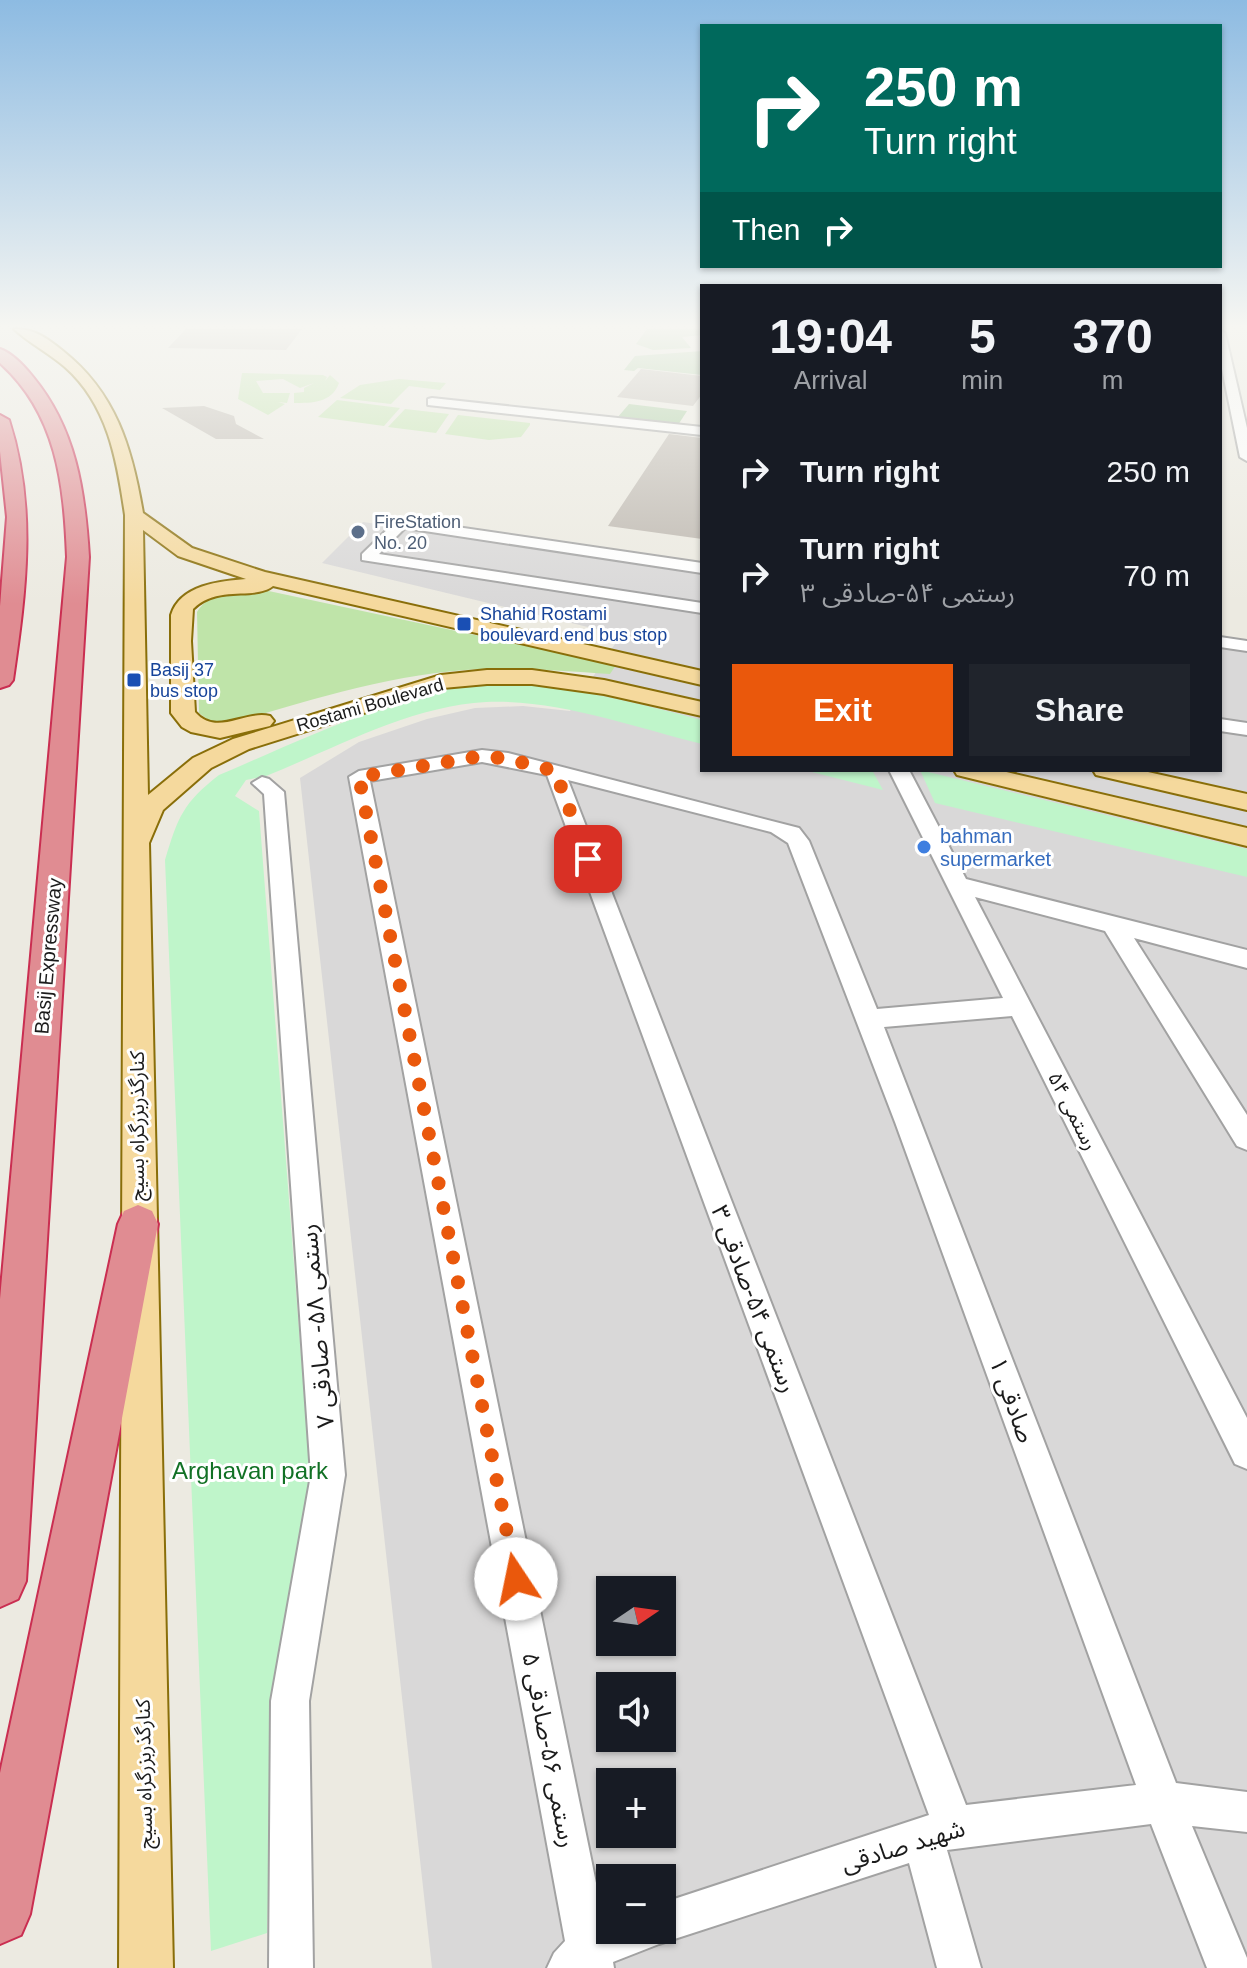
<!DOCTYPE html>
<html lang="en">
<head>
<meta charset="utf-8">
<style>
  :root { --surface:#171b24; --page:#20242c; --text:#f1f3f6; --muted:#9ea1a6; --accent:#ea580c }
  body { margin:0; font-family:Arial,"Noto Sans Arabic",sans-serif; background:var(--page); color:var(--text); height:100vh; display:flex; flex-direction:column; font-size:30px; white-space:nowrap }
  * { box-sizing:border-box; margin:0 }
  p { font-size:26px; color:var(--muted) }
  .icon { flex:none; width:44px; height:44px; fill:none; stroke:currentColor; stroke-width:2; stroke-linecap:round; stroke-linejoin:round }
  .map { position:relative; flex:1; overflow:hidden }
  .panel { position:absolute; left:700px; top:284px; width:522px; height:488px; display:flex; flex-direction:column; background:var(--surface); border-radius:0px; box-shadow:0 2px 6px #0004 }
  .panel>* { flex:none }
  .hud { position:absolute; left:700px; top:24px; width:522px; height:244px; border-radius:0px; box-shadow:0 2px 6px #0004; background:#00695c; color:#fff; overflow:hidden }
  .needle { width:52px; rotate:77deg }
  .controls { position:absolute; left:596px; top:1576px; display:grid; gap:16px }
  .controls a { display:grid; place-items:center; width:80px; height:80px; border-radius:0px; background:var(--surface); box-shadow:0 2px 6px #0004; font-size:40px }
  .pin { position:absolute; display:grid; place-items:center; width:68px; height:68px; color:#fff; margin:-34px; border-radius:16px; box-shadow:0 4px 12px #0006 }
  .me { position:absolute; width:88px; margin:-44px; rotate:349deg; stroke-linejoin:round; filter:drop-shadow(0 0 6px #0008) }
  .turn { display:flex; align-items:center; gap:28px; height:168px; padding:0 32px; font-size:36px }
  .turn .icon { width:104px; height:104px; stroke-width:2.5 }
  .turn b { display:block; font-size:56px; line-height:68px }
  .then { display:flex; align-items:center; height:76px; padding:0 32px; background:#0003; gap:16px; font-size:30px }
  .eta { display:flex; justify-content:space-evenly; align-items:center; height:136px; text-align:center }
  .eta b { font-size:48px; font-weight:600; line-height:56px }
  .primary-button { display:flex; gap:16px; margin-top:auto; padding:16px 32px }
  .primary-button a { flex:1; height:92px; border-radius:0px; background:var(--accent); color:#fff; font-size:32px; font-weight:600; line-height:92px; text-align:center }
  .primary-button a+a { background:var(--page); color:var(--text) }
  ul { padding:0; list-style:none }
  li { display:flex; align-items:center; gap:24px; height:104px; padding:0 32px }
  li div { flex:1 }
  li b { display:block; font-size:30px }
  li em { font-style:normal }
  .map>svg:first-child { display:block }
</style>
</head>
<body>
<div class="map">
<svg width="1247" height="1968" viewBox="0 0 1247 1968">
  <rect width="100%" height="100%" fill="#eceae1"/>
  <!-- residential -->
  <path fill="#d9d8d8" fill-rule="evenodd" d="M 363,522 L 702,571 L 702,770 L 1220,770 L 1220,647 L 1247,651 L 1247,1968 L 432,1968 L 300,778 L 359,742 L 427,719 L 475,708 L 523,706 L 570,711 L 621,635 L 322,563 ZM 610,1590 L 662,1590 L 662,1642 L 610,1642 ZM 610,1686 L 662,1686 L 662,1738 L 610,1738 ZM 610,1782 L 662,1782 L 662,1834 L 610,1834 ZM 610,1878 L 662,1878 L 662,1930 L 610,1930 Z"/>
  <!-- grass -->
  <path fill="#bfe4a9" d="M 242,373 L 323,375 L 327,377 L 325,381 L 330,375 L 339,383 C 332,403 312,403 294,403 L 294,393 L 304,392 L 304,388 L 314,383 L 300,388 L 283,379 L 256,381 L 263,393 L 290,393 L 287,403 L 278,402 L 285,404 L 268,415 L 238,399 Z
    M 399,379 L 446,383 L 440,390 L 409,386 L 391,404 L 340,398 L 360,385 Z
    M 337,400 L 400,408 L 384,426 L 318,417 Z
    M 405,409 L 449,414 L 436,433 L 388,427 Z
    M 458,415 L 530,423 L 530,425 L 521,437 L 489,440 L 445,434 Z
    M 264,590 L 616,665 L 610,674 C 572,672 533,668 494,669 C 408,669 313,699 232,723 L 211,722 L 199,713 L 197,612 C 212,588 240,591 264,590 Z"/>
  <!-- forest -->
  <path fill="#a1c998" d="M 647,329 L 702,329 L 702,335 L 682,337 L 691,348 L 653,350 L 636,344 Z
    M 702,351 L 702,375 L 638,368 L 634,371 L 624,370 L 635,356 Z
    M 629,404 L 687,411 L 678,425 L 617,418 Z"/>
  <!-- park -->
  <path fill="#bff5ca" d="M 493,683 C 565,684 633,702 702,720 L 702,744 C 633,727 558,699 486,702 C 410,706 336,748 266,776 L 246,780 L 235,796 L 259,811 L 311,1485 L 274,1700 L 267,1933 L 211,1951 L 165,860 C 178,817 183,803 219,775 C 302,740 405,689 493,683 Z
    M 804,770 L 872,770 L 883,790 Z
    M 920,770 L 1247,849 L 1247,877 L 935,803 Z"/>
  <!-- building -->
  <path fill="#bcb6ae" d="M 186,329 L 302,329 L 286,350 L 168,348 Z
    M 641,369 L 702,376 L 702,394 L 693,406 L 617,397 Z
    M 204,406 L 234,416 L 236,424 L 264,439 L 216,439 L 162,408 Z
    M 669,434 L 702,438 L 702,539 L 608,526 Z"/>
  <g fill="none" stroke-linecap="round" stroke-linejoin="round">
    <!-- minor casing -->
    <g stroke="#a2a2a2" stroke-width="4">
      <path id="minor" d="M 1220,330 L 1225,333 L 1247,428 L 1247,461 L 1240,457 L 1220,359 Z
        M 432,398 L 702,427 L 702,435 L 428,405 L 428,399 Z
        M 402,519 L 702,563 L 702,573 L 405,528 L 379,554 L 702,603 L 702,613 L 362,560 L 362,554 L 397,520 Z
        M 1220,637 L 1247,641 L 1247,651 L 1220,647 Z
        M 1220,719 L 1247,723 L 1247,735 L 1220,731 Z
        M 482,750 L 508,753 L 799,828 L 809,841 L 877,1009 L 1003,998 L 889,770 L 909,770 L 966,879 L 1247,950 L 1247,968 L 1134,938 L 1247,1115 L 1247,1150 L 1237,1146 L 1105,931 L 975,897 L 1247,1418 L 1247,1469 L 1235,1464 L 1012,1016 L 884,1027 L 1176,1783 L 1247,1792 L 1247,1832 L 1192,1826 L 1247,1958 L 1247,1968 L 1207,1968 L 1151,1824 L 947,1850 L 981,1968 L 937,1968 L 909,1863 L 659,1944 L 613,1962 L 614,1968 L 547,1968 L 554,1953 L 565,1941 L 349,777 L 359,771 ZM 482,762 L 547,775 L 929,1815 L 662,1903 L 662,1930 L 610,1930 L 610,1920 L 604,1922 L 370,781 ZM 568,780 L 771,832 L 788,843 L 895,1122 L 1136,1785 L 966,1805 Z
        M 262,777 L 269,779 L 284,792 L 345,1475 L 309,1701 L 313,1968 L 269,1968 L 271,1701 L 311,1475 L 264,794 L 252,783 Z"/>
    </g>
    <!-- major casing -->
    <g stroke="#896e09" stroke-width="4">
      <path id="major" d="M 14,329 C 34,328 48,339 63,351 C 116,393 132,448 143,513 L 192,548 L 265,572 L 702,671 L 702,685 L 273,586 C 254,601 218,584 193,609 L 191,641 L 195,712 C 217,737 244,710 270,716 L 274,721 L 270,726 L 220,738 L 191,732 L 182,727 L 171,713 L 171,615 C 180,585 220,581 246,579 L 178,556 L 143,530 L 148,795 L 193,758 L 233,739 L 441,675 L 487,670 L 532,670 L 604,680 L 702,702 L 702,716 L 604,694 L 532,684 L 487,684 L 443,688 L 249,749 L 211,768 L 163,810 L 149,843 L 173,1968 L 119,1968 L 125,515 C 117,460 108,405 65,367 C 49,353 29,343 14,329 Z
        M 954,770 L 998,770 L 1247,828 L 1247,846 L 957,775 Z
        M 1093,770 L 1139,770 L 1247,794 L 1247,810 L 1096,775 Z"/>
    </g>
    <!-- highway casing -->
    <g stroke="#ca2e51" stroke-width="4">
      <path id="highway" d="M 0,349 C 12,353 25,367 33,377 C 76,429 85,491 89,557 L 26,1581 L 18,1599 L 0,1607 L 0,1299 L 67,557 C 64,484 57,414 0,363 Z
        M 0,415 L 9,420 C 37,507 26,591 13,680 L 9,685 L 0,688 L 0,606 L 7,517 L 0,451 Z
        M 138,1205 L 152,1211 L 158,1224 L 30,1914 L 21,1935 L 0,1944 L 0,1773 L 118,1224 L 124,1211 Z"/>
    </g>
    <!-- minor -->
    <use href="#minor" fill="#fff" fill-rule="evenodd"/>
    <!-- major -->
    <use href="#major" fill="#f5d99d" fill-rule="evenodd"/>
    <!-- highway -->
    <use href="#highway" fill="#e08c92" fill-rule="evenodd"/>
  </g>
  <!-- sky -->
  <linearGradient id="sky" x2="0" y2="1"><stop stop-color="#8dbbe2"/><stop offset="0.54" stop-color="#f6f6f2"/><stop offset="1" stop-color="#f6f6f2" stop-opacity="0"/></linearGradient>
  <rect width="1247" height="604" fill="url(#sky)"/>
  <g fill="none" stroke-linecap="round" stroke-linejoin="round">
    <!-- route -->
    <path stroke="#ea580c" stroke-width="14" stroke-dasharray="0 25.2" d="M 516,1579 L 359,777 L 482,756 L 508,759 L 555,771 L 588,859"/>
  </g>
  <!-- markers -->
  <circle fill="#5c6f8a" stroke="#fff" stroke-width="3" cx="358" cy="532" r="8"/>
  <g fill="#1a4fb4" stroke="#fff" stroke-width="3">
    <rect x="456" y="616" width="16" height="16" rx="4"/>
    <rect x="126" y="672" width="16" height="16" rx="4"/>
  </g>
  <circle fill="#3f7fe0" stroke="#fff" stroke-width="3" cx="924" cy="847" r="8"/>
  <g text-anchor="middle" stroke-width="6" stroke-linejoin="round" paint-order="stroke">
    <!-- far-service labels -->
    <g font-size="18" fill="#4e5e75" stroke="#fff" text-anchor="start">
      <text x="374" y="528">FireStation<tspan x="374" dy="21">No. 20</tspan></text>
    </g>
    <!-- far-transit labels -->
    <g font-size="18" fill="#164399" stroke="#fff" text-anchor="start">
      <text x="480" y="620">Shahid Rostami<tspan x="480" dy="21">boulevard end bus stop</tspan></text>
      <text x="150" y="676">Basij 37<tspan x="150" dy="21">bus stop</tspan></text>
    </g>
    <!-- far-street labels -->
    <g font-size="18" fill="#1b1b1b" stroke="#fff">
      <text transform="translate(370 705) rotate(-16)" y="6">Rostami Boulevard</text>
    </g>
    <!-- shop labels -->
    <g font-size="20" fill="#366cbe" stroke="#fff" text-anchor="start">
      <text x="940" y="843">bahman<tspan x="940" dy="23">supermarket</tspan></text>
    </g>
    <!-- street labels -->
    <g font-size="20" fill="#1b1b1b" stroke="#fff">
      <text transform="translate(48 956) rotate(-85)" y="7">Basij Expressway</text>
      <text transform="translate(1073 1111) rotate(63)" y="7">رستمی ۵۴</text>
      <text transform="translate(137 1126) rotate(-90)" y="7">کنارگذربزرگراه بسیج</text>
      <text transform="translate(144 1774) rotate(-91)" y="7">کنارگذربزرگراه بسیج</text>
    </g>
    <!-- near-street labels -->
    <g font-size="24" fill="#1b1b1b" stroke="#fff">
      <text transform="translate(754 1299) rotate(69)" y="8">رستمی ۵۴-صادقی ۳</text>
      <text transform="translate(317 1326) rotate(-95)" y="8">رستمی ۵۸- صادقی ۷</text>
      <text transform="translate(1012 1400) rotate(70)" y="8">صادقی ۱</text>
      <text transform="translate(549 1750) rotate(79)" y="8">رستمی ۵۶-صادقی ۵</text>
      <text transform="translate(903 1846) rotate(-17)" y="8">شهید صادقی</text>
    </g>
    <!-- near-park labels -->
    <g font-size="24" fill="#127125" stroke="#fff">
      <text x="250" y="1479">Arghavan park</text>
    </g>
  </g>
</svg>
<div class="controls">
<a><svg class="needle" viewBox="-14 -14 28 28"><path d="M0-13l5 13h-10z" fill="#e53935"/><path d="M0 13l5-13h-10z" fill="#9ea1a6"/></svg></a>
<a><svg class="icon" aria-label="sound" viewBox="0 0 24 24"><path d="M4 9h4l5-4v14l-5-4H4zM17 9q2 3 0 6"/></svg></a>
<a>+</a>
<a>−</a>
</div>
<div class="pin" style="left:588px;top:859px;background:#d93025"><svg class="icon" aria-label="arrive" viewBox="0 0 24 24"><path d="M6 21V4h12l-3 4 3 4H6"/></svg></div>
<svg class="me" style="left:516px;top:1579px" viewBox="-20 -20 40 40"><circle r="19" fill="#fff"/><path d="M0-13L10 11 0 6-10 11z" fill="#ea580c"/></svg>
<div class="hud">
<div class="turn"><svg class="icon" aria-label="right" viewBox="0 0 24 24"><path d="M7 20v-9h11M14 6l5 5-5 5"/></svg><div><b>250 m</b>Turn right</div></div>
<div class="then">Then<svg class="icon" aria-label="right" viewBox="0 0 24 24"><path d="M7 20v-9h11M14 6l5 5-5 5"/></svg></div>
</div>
<section class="panel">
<div class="eta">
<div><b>19:04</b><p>Arrival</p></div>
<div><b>5</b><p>min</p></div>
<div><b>370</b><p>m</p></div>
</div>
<ul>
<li><svg class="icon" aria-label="right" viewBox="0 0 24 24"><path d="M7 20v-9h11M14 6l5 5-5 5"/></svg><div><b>Turn right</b></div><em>250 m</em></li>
<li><svg class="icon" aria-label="right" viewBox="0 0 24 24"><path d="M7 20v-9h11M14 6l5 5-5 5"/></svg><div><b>Turn right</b><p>رستمی ۵۴-صادقی ۳</p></div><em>70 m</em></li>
</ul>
<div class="primary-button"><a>Exit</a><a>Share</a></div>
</section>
</div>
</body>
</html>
